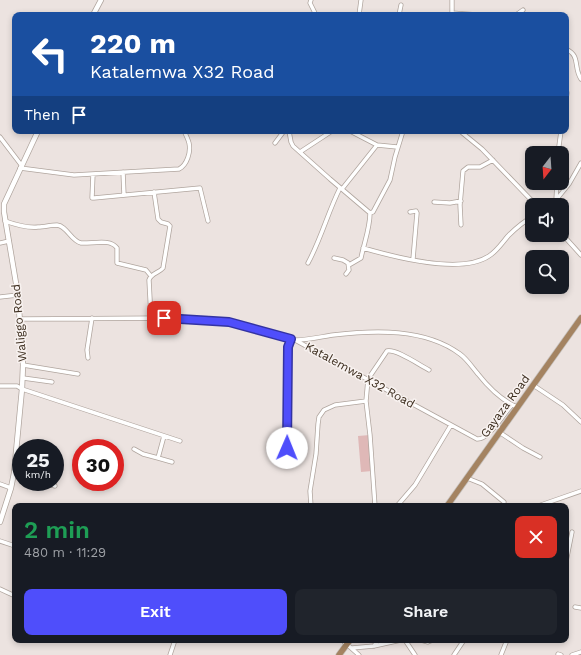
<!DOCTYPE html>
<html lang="en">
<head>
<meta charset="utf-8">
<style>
  :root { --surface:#171b24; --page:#20242c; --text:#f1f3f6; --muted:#9ea1a6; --accent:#4f4efb }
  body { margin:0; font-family:"Work Sans",sans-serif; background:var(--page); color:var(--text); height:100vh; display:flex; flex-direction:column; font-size:15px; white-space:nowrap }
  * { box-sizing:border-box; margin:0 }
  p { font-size:13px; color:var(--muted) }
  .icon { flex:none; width:22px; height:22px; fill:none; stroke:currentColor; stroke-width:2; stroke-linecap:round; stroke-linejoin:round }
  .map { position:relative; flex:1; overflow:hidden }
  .panel { position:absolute; left:12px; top:503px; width:557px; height:140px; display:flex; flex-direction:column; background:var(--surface); border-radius:8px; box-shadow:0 2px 6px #0003 }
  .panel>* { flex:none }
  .banner { position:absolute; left:12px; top:12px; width:557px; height:122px; border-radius:8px; box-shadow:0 2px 6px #0003; background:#1a4fa0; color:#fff; overflow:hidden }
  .needle { width:26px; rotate:197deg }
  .tools { position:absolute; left:525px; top:146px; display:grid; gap:8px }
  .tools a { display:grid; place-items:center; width:44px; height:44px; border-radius:8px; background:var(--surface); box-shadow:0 2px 6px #0003; font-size:20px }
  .speed { position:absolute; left:12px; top:439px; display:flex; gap:8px; font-size:20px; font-weight:700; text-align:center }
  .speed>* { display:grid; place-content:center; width:52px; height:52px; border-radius:50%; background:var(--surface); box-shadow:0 2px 6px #0003; line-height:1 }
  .speed small { font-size:10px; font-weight:400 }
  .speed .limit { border:6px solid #d22; background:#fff; color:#111 }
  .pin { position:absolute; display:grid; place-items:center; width:34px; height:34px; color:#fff; margin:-17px; border-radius:8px; box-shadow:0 2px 6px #0006 }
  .me { position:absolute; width:44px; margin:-22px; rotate:1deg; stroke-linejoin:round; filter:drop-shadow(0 0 3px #0008) }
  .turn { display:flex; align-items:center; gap:14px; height:84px; padding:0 12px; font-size:18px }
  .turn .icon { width:52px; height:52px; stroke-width:2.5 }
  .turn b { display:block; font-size:28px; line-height:34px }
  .then { display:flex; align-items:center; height:38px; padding:0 12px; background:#0003; gap:8px; font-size:15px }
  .round { display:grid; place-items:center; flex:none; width:42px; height:42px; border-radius:8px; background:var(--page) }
  .headline { display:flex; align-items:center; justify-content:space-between; height:68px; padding:0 12px }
  h1 { font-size:24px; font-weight:600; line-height:30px; color:#1e9e55 }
  .action { display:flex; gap:8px; margin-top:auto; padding:8px 12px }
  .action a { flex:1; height:46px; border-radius:8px; background:var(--accent); color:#fff; font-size:16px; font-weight:600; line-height:46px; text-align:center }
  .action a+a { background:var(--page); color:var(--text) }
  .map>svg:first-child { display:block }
</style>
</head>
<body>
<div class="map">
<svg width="581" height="655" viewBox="0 0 581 655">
  <rect width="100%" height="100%" fill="#ece3e0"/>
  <!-- green -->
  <path fill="#dfb8b7" d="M 370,435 L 372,471 L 361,472 L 358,436 Z"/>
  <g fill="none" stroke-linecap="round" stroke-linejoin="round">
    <!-- minor casing -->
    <g stroke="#b0a59e" stroke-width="5">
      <path id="minor" d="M 311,0 L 310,3 L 316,15
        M 452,13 L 479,15
        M 452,14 L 452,0
        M 359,15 L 361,0
        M 399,15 L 401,5
        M 516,15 L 523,10
        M 566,49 C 581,56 573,67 581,79
        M 566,88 L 567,93 L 566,100
        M 289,131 L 291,142 L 293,146 L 330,179 L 370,213
        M 350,131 L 377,145 L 397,147
        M 460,131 L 482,149 L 536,205
        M 0,137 L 22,166
        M 275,143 L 284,131
        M 300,152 L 332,131
        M 558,153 L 561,131
        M 20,168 L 74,175 L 179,169 C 187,165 191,152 189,143 C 188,139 186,135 184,131
        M 123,172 L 124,195
        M 93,174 L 92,198 L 94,198 L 200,188 L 208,221
        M 342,189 L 377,145
        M 556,200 L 569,184 L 581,163
        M 434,202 L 450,203 L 461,201
        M 553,205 L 556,200 L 557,183
        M 410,212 L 416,211 L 417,213 L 413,259
        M 5,221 C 16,225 27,228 38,227 C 44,227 51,225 57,225 C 67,226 71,241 81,243 C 91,244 110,238 117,248 L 117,263 L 146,270 L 151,276
        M 461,225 L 460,205 L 463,171 L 468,167 L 480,167 L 493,160
        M 562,234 L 581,255
        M 0,243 L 9,241
        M 363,248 C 394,257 461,275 489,256 C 497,251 502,243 508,236 C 515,229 523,222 532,217
        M 334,258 L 343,260 L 348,263 L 349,270 L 346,274
        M 308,263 C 321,239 328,212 340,188
        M 349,265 L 361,258 C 364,243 370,228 370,213 L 373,212 L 390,180 L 395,157 L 403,131
        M 0,297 L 18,295
        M 151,318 L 149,280 C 151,273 159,273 163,268 L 170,226 L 168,224 L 161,222 L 158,219 L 154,192
        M 20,319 L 164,318 L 222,321 L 255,328 L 295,340 L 477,439 C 489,440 503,414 512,405
        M 296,340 C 308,340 320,337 333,335 C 374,330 425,328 460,354 C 467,359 472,367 478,374 C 489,388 501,400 517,407
        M 88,358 L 87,350 L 92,318
        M 23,365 L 78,374
        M 23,378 L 52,382
        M 533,385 L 563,405 L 581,422
        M 0,386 L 17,386 L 22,389 L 180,441
        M 499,432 L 523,448 L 540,457
        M 287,448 L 288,347 L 291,339
        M 134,449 L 143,454 L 158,458 L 164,436
        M 158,458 L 172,462
        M 14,473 L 21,475
        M 467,478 L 482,484 L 504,502
        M 42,482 L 55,486
        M 0,484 L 11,488
        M 311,506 L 310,491 L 316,454 L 318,424 L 319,417 L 324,410 L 335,405 L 366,401
        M 375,506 L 370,435 L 366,401 L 368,379 L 387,351 C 397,349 419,365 429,370
        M 397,506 L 415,485 L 451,425
        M 538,506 L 581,491
        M 0,541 L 15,546
        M 566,562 L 572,532
        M 0,589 L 15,596
        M 575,607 L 581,608
        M 342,640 L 359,655
        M 405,640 L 415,655
        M 421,640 L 428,642 L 433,640
        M 374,646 L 378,640
        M 352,648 L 374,646 L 401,640
        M 558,654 L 561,655
        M 170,655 L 175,640
        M 454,655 L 464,640
        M 501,655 L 507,640
        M 572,655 L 581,652"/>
    </g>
    <!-- tertiary casing -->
    <g stroke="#b0a59e" stroke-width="6">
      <path id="tertiary" d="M 93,15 L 101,0
        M 0,522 L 11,488 L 14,473 L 22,389 L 23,365 L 18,295 L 4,212 L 4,204 L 38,131"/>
    </g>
    <!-- primary casing -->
    <g stroke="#c5c0bc" stroke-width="7">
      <path id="primary" d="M 447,506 L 581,318
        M 339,655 L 350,640"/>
    </g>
    <!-- minor -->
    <use href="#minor" stroke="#fff" stroke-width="3.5"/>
    <!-- tertiary -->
    <use href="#tertiary" stroke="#fff" stroke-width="4.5"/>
    <!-- primary -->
    <use href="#primary" stroke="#a48361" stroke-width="5.5"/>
  </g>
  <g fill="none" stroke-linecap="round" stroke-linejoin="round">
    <!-- route casing -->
    <g stroke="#3333a3" stroke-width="10">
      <path id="route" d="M 164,318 L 229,322 L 291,339 L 288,347 L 287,448"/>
    </g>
    <!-- route -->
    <use href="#route" stroke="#4f4efb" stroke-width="7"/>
  </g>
  <g text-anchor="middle" stroke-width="3" stroke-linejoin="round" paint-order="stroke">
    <!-- street labels -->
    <g font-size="12" fill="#3d2e1f" stroke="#f8f2f0">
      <text transform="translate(19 323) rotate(-95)" y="4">Waliggo Road</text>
      <text transform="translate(360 375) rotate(29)" y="4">Katalemwa X32 Road</text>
      <text transform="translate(505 406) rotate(-54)" y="4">Gayaza Road</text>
    </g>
  </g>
</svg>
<div class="tools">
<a><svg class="needle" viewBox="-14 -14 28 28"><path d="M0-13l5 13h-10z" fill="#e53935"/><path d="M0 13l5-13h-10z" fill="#9ea1a6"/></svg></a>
<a><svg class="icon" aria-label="sound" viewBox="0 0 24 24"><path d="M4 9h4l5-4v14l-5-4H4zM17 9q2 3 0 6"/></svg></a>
<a><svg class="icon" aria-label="search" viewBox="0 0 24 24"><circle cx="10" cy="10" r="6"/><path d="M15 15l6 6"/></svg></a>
</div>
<div class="speed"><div>25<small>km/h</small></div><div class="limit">30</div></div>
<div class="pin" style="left:164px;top:318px;background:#d93025"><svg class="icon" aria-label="arrive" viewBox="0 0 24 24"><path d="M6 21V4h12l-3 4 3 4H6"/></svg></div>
<svg class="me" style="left:287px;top:448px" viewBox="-20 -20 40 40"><circle r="19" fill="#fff"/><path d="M0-13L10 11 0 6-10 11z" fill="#4f4efb"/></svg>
<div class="banner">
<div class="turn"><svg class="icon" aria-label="left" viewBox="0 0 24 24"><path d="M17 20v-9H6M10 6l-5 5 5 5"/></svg><div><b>220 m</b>Katalemwa X32 Road</div></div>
<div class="then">Then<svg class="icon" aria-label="arrive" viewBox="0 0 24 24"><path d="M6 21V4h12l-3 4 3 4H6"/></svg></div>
</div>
<section class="panel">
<div class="headline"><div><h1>2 min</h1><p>480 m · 11:29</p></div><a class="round" style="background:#d93025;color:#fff"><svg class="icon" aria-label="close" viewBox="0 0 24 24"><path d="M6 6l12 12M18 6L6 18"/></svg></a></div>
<div class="action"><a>Exit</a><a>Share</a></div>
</section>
</div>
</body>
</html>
